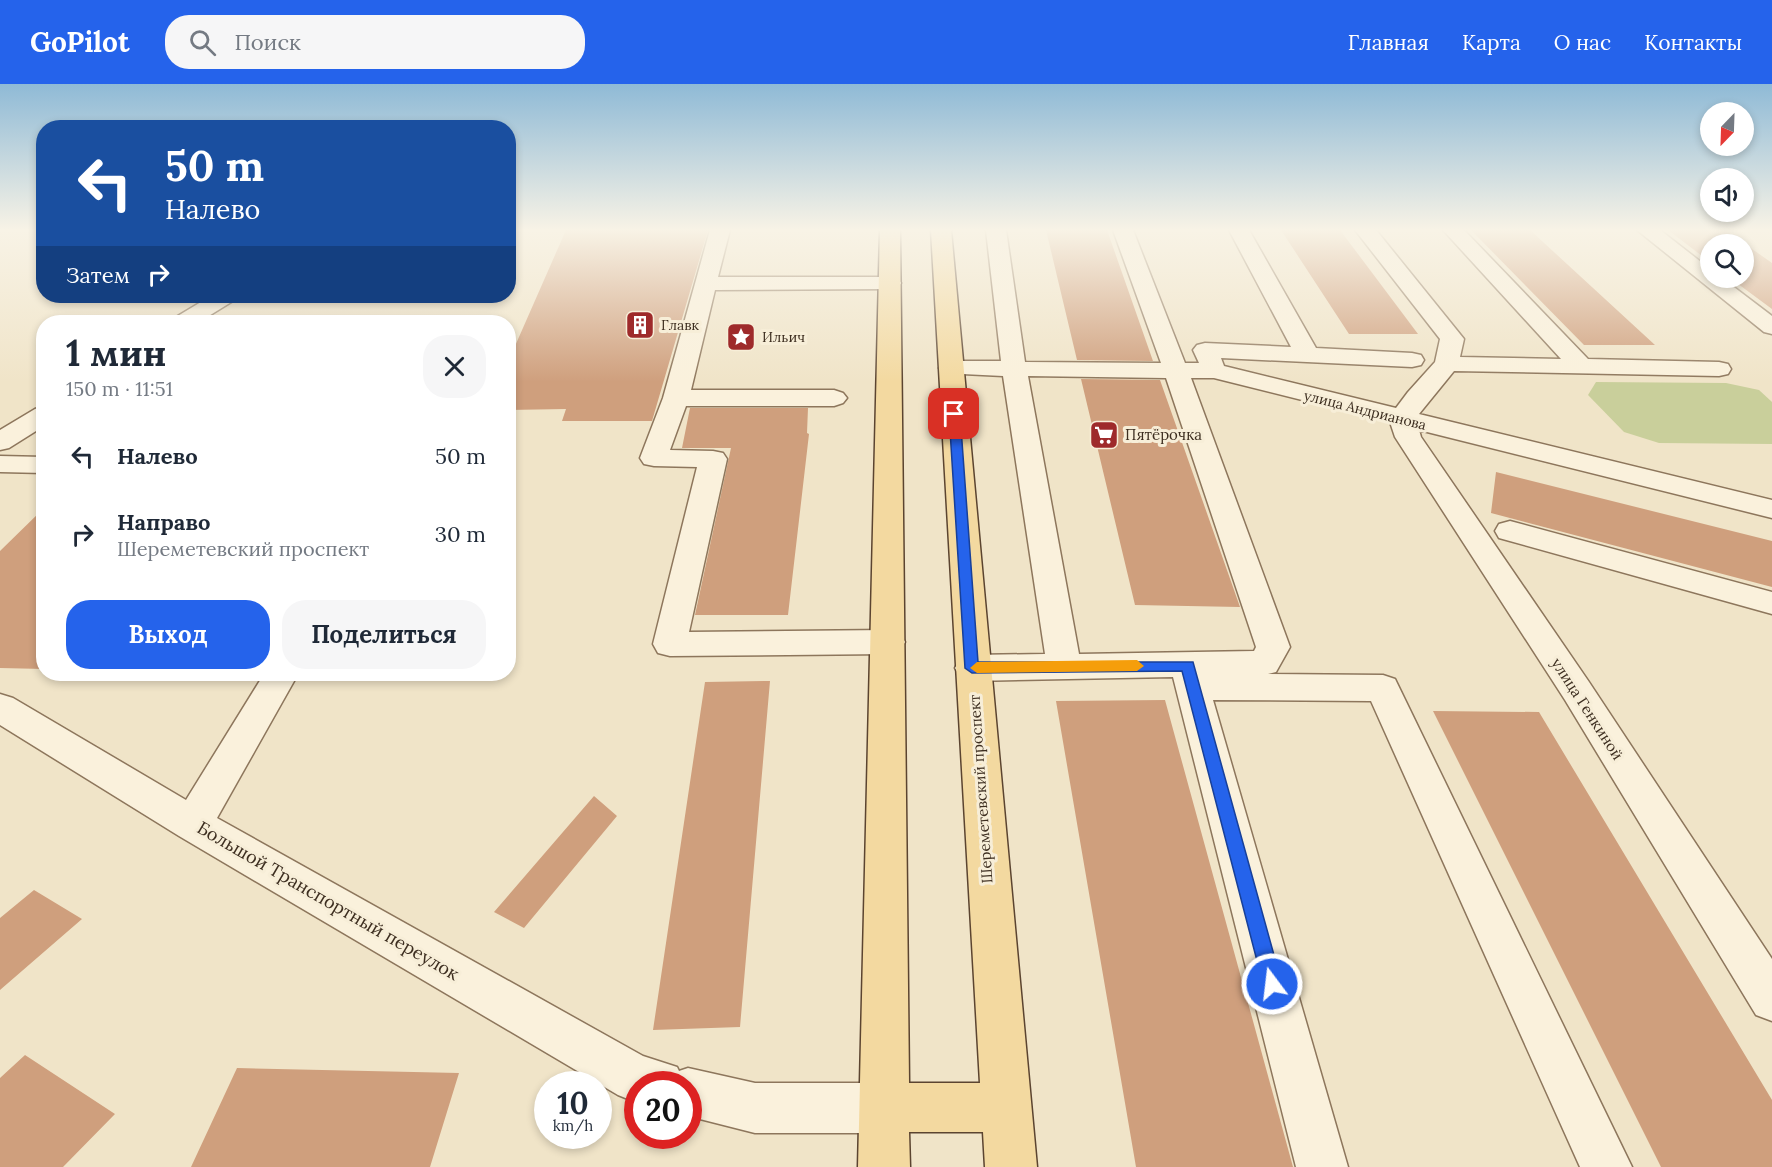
<!DOCTYPE html>
<html lang="ru">
<head>
<meta charset="utf-8">
<style>
  :root { --surface:#fff; --page:#f6f6f7; --text:#1f2937; --muted:#747a83; --accent:#2563eb }
  body { margin:0; font-family:Lora,serif; background:var(--page); color:var(--text); height:100vh; display:flex; flex-direction:column; font-size:22px; white-space:nowrap }
  * { box-sizing:border-box; margin:0 }
  p { font-size:20px; color:var(--muted) }
  .icon { flex:none; width:33px; height:33px; fill:none; stroke:currentColor; stroke-width:2; stroke-linecap:round; stroke-linejoin:round }
  .map { position:relative; flex:1; overflow:hidden }
  .panel { position:absolute; left:36px; top:231px; width:480px; height:366px; display:flex; flex-direction:column; background:var(--surface); border-radius:24px; box-shadow:0 3px 9px #0003 }
  .panel>* { flex:none }
  .top-card { position:absolute; left:36px; top:36px; width:480px; height:183px; border-radius:24px; box-shadow:0 3px 9px #0003; background:#1a4fa0; color:#fff; overflow:hidden }
  .needle { width:39px; rotate:203deg }
  .buttons { position:absolute; left:1700px; top:18px; display:grid; gap:12px }
  .buttons a { display:grid; place-items:center; width:54px; height:54px; border-radius:50%; background:var(--surface); box-shadow:0 3px 9px #0003; font-size:30px }
  .speed { position:absolute; left:534px; top:987px; display:flex; gap:12px; font-size:30px; font-weight:700; text-align:center }
  .speed>* { display:grid; place-content:center; width:78px; height:78px; border-radius:50%; background:var(--surface); box-shadow:0 3px 9px #0003; line-height:1 }
  .speed small { font-size:15px; font-weight:400 }
  .speed .limit { border:9px solid #d22; background:#fff; color:#111 }
  .pin { position:absolute; display:grid; place-items:center; width:51px; height:51px; color:#fff; margin:-26px; border-radius:12px; box-shadow:0 3px 9px #0006 }
  .me { position:absolute; width:66px; margin:-33px; rotate:345deg; stroke-linejoin:round; filter:drop-shadow(0 0 4px #0008) }
  .turn { display:flex; align-items:center; gap:21px; height:126px; padding:0 30px; font-size:27px }
  .turn .icon { width:78px; height:78px; stroke-width:2.5 }
  .turn b { display:block; font-size:42px; line-height:51px }
  .then { display:flex; align-items:center; height:57px; padding:0 30px; background:#0003; gap:12px; font-size:22px }
  .round { display:grid; place-items:center; flex:none; width:63px; height:63px; border-radius:24px; background:var(--page) }
  .head { display:flex; align-items:center; justify-content:space-between; height:102px; padding:0 30px }
  h1 { font-size:36px; font-weight:700; line-height:45px }
  .action { display:flex; gap:12px; margin-top:auto; padding:12px 30px }
  .action a { flex:1; height:69px; border-radius:24px; background:var(--accent); color:#fff; font-size:24px; font-weight:700; line-height:69px; text-align:center }
  .action a+a { background:var(--page); color:var(--text) }
  ul { padding:0; list-style:none }
  li { display:flex; align-items:center; gap:18px; height:78px; padding:0 30px }
  li div { flex:1 }
  li b { display:block; font-size:22px }
  li em { font-style:normal }
  header { display:flex; align-items:center; gap:36px; box-sizing:border-box; height:84px; padding:0 30px; background:var(--accent); color:#fff }
  header strong { font-size:28px }
  nav { display:flex; gap:33px; margin-inline-start:auto; font-size:21px }
  .search { width:420px; height:54px; background:var(--page); display:flex; align-items:center; gap:15px; box-sizing:border-box; padding:0 21px; border-radius:24px; color:var(--muted); font-size:22px }
  .map>svg:first-child { display:block }
</style>
</head>
<body>
<header>
<strong>GoPilot</strong>
<div class="search"><svg class="icon" aria-label="search" viewBox="0 0 24 24"><circle cx="10" cy="10" r="6"/><path d="M15 15l6 6"/></svg>Поиск</div>
<nav><a>Главная</a><a>Карта</a><a>О нас</a><a>Контакты</a></nav>
</header>
<div class="map">
<svg width="1772" height="1083" viewBox="0 0 1772 1083">
  <rect width="100%" height="100%" fill="#f0e4c8"/>
  <!-- green -->
  <path fill="#c9cf9b" d="M 1596,298 L 1726,299 L 1759,306 L 1772,318 L 1772,360 L 1659,359 L 1624,348 L 1588,311 Z"/>
  <!-- building -->
  <path fill="#cf9f7d" d="M 566,146 L 708,146 L 652,337 L 562,337 L 566,325 L 508,326 L 508,278 Z
    M 1046,146 L 1107,146 L 1153,277 L 1077,276 Z
    M 1281,146 L 1340,146 L 1418,250 L 1349,250 Z
    M 1471,146 L 1530,146 L 1655,261 L 1584,261 Z
    M 1668,146 L 1725,146 L 1772,179 L 1772,225 L 1730,194 L 1743,194 L 1743,160 L 1710,160 L 1710,178 Z
    M 1081,295 L 1160,296 L 1240,523 L 1135,521 Z
    M 690,324 L 808,324 L 807,349 L 809,350 L 788,531 L 695,531 L 731,364 L 682,364 Z
    M 1496,388 L 1772,457 L 1772,503 L 1491,429 Z
    M 44,424 L 44,585 L 0,584 L 0,467 Z
    M 770,597 L 740,943 L 653,946 L 705,598 Z
    M 1165,616 L 1293,1083 L 1136,1083 L 1056,617 Z
    M 1433,627 L 1539,628 L 1772,1016 L 1772,1083 L 1661,1083 Z
    M 594,712 L 617,732 L 524,844 L 494,828 Z
    M 34,806 L 82,835 L 0,906 L 0,834 Z
    M 25,971 L 115,1030 L 63,1083 L 0,1083 L 0,994 Z
    M 237,984 L 459,989 L 430,1083 L 191,1083 Z"/>
  <g fill="none" stroke-linecap="round" stroke-linejoin="round">
    <!-- minor casing -->
    <g stroke="#8d765c" stroke-width="3">
      <path id="minor" d="M 710,146 L 730,146 L 718,193 L 890,193 L 898,194 L 901,199 L 898,204 L 890,205 L 715,206 L 691,306 L 834,306 L 843,309 L 847,314 L 843,319 L 834,322 L 686,322 L 670,366 L 713,367 L 723,369 L 727,375 L 689,548 L 888,546 L 900,549 L 905,558 L 900,567 L 888,570 L 670,572 L 658,569 L 653,560 L 697,383 L 654,382 L 644,380 L 640,374 L 663,314 Z
        M 986,146 L 1006,146 L 1025,278 L 1161,279 L 1113,146 L 1133,146 L 1185,279 L 1199,279 L 1193,266 L 1197,261 L 1205,259 L 1291,263 L 1229,146 L 1249,146 L 1316,264 L 1412,269 L 1421,271 L 1424,276 L 1421,281 L 1412,283 L 1221,274 L 1224,282 L 1396,324 L 1408,308 L 1435,278 L 1440,255 L 1355,146 L 1376,146 L 1464,255 L 1460,273 L 1561,275 L 1443,146 L 1464,146 L 1588,275 L 1719,278 L 1728,280 L 1731,285 L 1728,290 L 1719,292 L 1454,287 L 1419,330 L 1772,416 L 1772,434 L 1419,346 L 1421,353 L 1589,598 L 1772,875 L 1772,937 L 1756,931 L 1565,616 L 1395,353 L 1390,338 L 1214,294 L 1191,294 L 1290,563 L 1276,588 L 1268,590 L 1383,591 L 1395,595 L 1632,1083 L 1580,1083 L 1371,617 L 1213,616 L 1348,1083 L 1296,1083 L 1173,593 L 972,597 L 960,593 L 955,584 L 960,575 L 972,571 L 1045,570 L 1003,292 L 942,289 L 939,284 L 942,279 L 951,277 L 1001,277 ZM 1028,292 L 1166,294 L 1256,563 L 1254,567 L 1079,570 Z
        M 1637,146 L 1660,146 L 1710,185 L 1710,194 L 1722,194 L 1772,232 L 1772,250 L 1764,248 Z
        M 211,212 L 236,212 L 233,217 L 199,238 L 173,238 L 176,233 Z
        M 44,322 L 44,342 L 9,364 L 0,366 L 0,346 L 35,325 Z
        M 0,372 L 44,373 L 44,389 L 0,388 Z
        M 1510,437 L 1772,508 L 1772,530 L 1499,454 L 1495,447 L 1499,440 Z
        M 264,590 L 298,590 L 217,734 L 643,972 L 677,983 L 679,987 L 688,984 L 755,999 L 884,999 L 901,1007 L 909,1024 L 901,1041 L 884,1049 L 755,1049 L 688,1032 L 688,1000 L 638,1000 L 638,1019 L 618,1011 L 179,752 L 0,641 L 0,610 L 13,614 L 186,716 Z"/>
    </g>
    <!-- major casing -->
    <g stroke="#5b4430" stroke-width="3">
      <path id="major" d="M 880,146 L 900,146 L 909,999 L 980,999 L 931,146 L 951,146 L 1037,1083 L 985,1083 L 983,1048 L 909,1048 L 910,1083 L 858,1083 Z"/>
    </g>
    <!-- minor -->
    <use href="#minor" fill="#faf1dc" fill-rule="evenodd"/>
    <!-- major -->
    <use href="#major" fill="#f3d9a0" fill-rule="evenodd"/>
  </g>
  <!-- sky -->
  <linearGradient id="sky" x2="0" y2="1"><stop stop-color="#8fbad6"/><stop offset="0.49" stop-color="#f8f3e6"/><stop offset="1" stop-color="#f8f3e6" stop-opacity="0"/></linearGradient>
  <rect width="1772" height="298" fill="url(#sky)"/>
  <!-- route -->
  <path fill="#2563eb" stroke="#184099" stroke-width="1.5" d="M 954,327 L 960,330 L 978,578 L 1193,578 L 1282,900 L 1279,907 L 1272,909 L 1266,907 L 1263,900 L 1182,587 L 972,589 L 965,584 L 949,330 Z"/>
  <!-- slow -->
  <path fill="#f59e0b" d="M 1137,576 L 1144,582 L 1137,587 L 977,589 L 970,584 L 977,578 Z"/>
  <!-- icons -->
  <defs>
    <g id="building-square" transform="scale(1.5)"><rect x="-9" y="-9" width="18" height="18" rx="4" fill="#9e2a2b" stroke="#f7eed8"/><path d="M-4-6H4V6H1V3H-1V6H-4ZM-2.5-4.3h1.7v1.8h-1.7ZM.8-4.3h1.7v1.8H.8ZM-2.5-1h1.7V.8h-1.7ZM.8-1h1.7V.8H.8Z" fill="#fff"/></g>
    <g id="sight-square" transform="scale(1.5)"><rect x="-9" y="-9" width="18" height="18" rx="4" fill="#9e2a2b" stroke="#f7eed8"/><path d="M0-6L1.8-2.2L6-1.7L2.9 1.2L3.7 5.4L0 3.3L-3.7 5.4L-2.9 1.2L-6-1.7L-1.8-2.2Z" fill="#fff"/></g>
    <g id="supermarket-square" transform="scale(1.5)"><rect x="-9" y="-9" width="18" height="18" rx="4" fill="#9e2a2b" stroke="#f7eed8"/><path d="M-6-5.5h2.5l.6 2H6L4.5 2H-2.5L-4.4-4H-6ZM-1.5 3.2a1.3 1.3 0 1 0 .1 0ZM3 3.2a1.3 1.3 0 1 0 .1 0Z" fill="#fff"/></g>
  </defs>
  <g fill-rule="evenodd">
    <use href="#building-square" x="640" y="241"/>
    <use href="#sight-square" x="741" y="253"/>
    <use href="#supermarket-square" x="1104" y="351"/>
  </g>
  <g text-anchor="middle" stroke-width="6" stroke-linejoin="round" paint-order="stroke">
    <!-- far-poi labels -->
    <g font-size="14" fill="#3d2e20" stroke="#f7eed8" text-anchor="start">
      <text x="661" y="246">Главк</text>
      <text x="762" y="258">Ильич</text>
    </g>
    <!-- far-street labels -->
    <g font-size="14" fill="#3d2e20" stroke="#f7eed8">
      <text transform="translate(1365 326) rotate(14)" y="5">улица Андрианова</text>
    </g>
    <!-- poi labels -->
    <g font-size="15" fill="#3d2e20" stroke="#f7eed8" text-anchor="start">
      <text x="1125" y="356">Пятёрочка</text>
    </g>
    <!-- street labels -->
    <g font-size="15" fill="#3d2e20" stroke="#f7eed8">
      <text transform="translate(1587 625) rotate(57)" y="5">улица Генкиной</text>
      <text transform="translate(981 705) rotate(-94)" y="5">Шереметевский проспект</text>
    </g>
    <!-- near-street labels -->
    <g font-size="18" fill="#3d2e20" stroke="#f7eed8">
      <text transform="translate(328 817) rotate(30)" y="6">Большой Транспортный переулок</text>
    </g>
  </g>
</svg>
<div class="buttons">
<a><svg class="needle" viewBox="-14 -14 28 28"><path d="M0-13l5 13h-10z" fill="#e53935"/><path d="M0 13l5-13h-10z" fill="#747a83"/></svg></a>
<a><svg class="icon" aria-label="sound" viewBox="0 0 24 24"><path d="M4 9h4l5-4v14l-5-4H4zM17 9q2 3 0 6"/></svg></a>
<a><svg class="icon" aria-label="search" viewBox="0 0 24 24"><circle cx="10" cy="10" r="6"/><path d="M15 15l6 6"/></svg></a>
</div>
<div class="speed"><div>10<small>km/h</small></div><div class="limit">20</div></div>
<div class="pin" style="left:954px;top:330px;background:#d93025"><svg class="icon" aria-label="arrive" viewBox="0 0 24 24"><path d="M6 21V4h12l-3 4 3 4H6"/></svg></div>
<svg class="me" style="left:1272px;top:900px" viewBox="-20 -20 40 40"><circle r="17" fill="#2563eb" stroke="#fff" stroke-width="3"/><path d="M0-11L8 9 0 5-8 9z" fill="#fff"/></svg>
<div class="top-card">
<div class="turn"><svg class="icon" aria-label="left" viewBox="0 0 24 24"><path d="M17 20v-9H6M10 6l-5 5 5 5"/></svg><div><b>50 m</b>Налево</div></div>
<div class="then">Затем<svg class="icon" aria-label="right" viewBox="0 0 24 24"><path d="M7 20v-9h11M14 6l5 5-5 5"/></svg></div>
</div>
<section class="panel">
<div class="head"><div><h1>1 мин</h1><p>150 m · 11:51</p></div><a class="round"><svg class="icon" aria-label="close" viewBox="0 0 24 24"><path d="M6 6l12 12M18 6L6 18"/></svg></a></div>
<ul>
<li><svg class="icon" aria-label="left" viewBox="0 0 24 24"><path d="M17 20v-9H6M10 6l-5 5 5 5"/></svg><div><b>Налево</b></div><em>50 m</em></li>
<li><svg class="icon" aria-label="right" viewBox="0 0 24 24"><path d="M7 20v-9h11M14 6l5 5-5 5"/></svg><div><b>Направо</b><p>Шереметевский проспект</p></div><em>30 m</em></li>
</ul>
<div class="action"><a>Выход</a><a>Поделиться</a></div>
</section>
</div>
</body>
</html>
